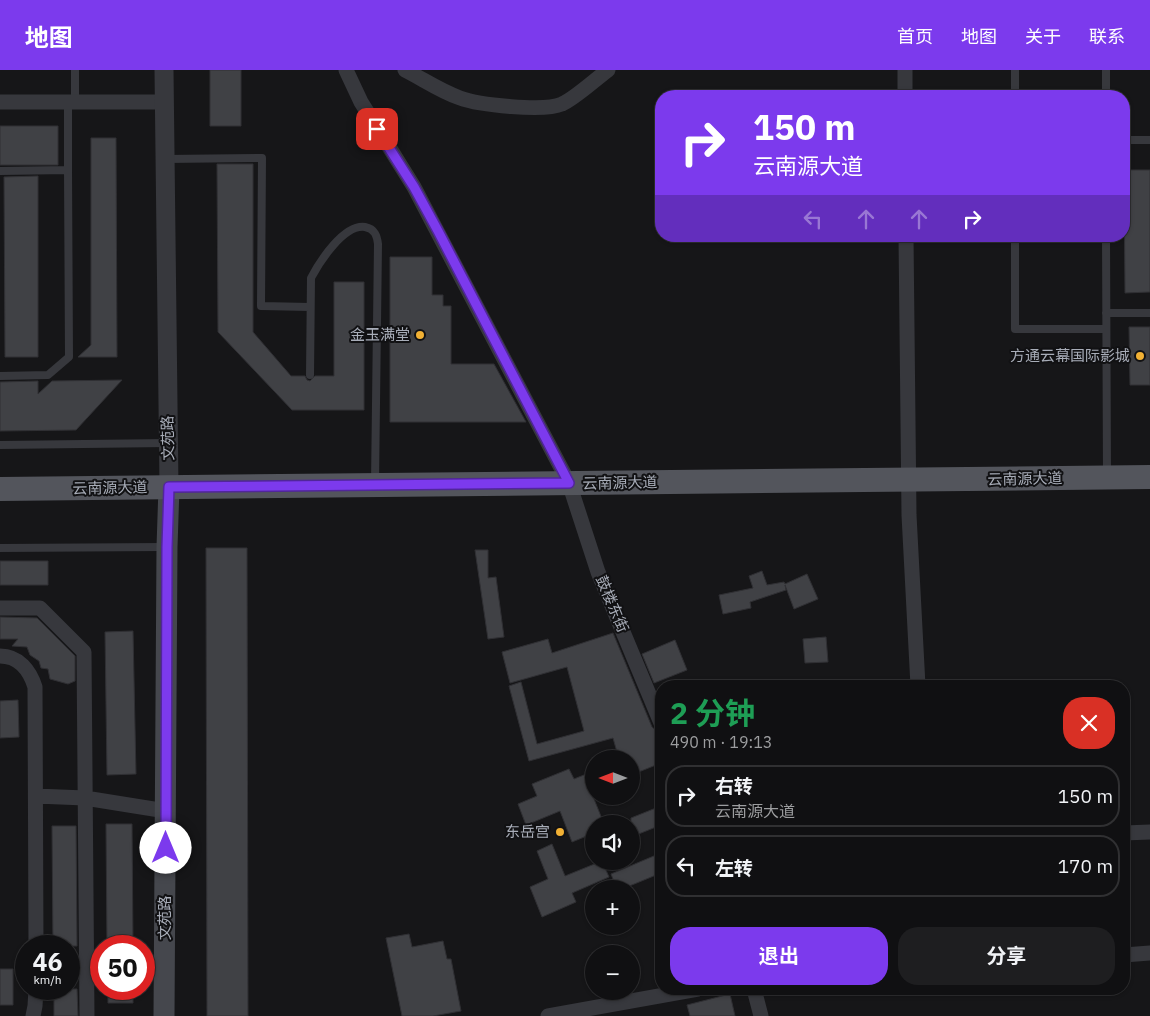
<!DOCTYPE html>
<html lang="zh">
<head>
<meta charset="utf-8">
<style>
  :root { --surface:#101012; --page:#1e1e20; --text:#f1f3f6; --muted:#9c9d9f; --line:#303032; --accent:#7c3aed }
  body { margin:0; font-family:"IBM Plex Sans","Noto Sans SC",sans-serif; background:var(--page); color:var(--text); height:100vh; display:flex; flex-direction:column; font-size:19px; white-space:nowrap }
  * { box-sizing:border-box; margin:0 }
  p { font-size:16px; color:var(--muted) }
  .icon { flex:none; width:28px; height:28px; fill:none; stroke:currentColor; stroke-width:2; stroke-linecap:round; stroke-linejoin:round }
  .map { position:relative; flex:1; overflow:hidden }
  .side { position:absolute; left:655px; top:610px; width:475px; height:315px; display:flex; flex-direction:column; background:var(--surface); border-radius:20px; box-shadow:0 1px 4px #0004,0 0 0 1px var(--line) }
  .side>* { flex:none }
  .banner { position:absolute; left:655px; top:20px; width:475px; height:152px; border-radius:20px; box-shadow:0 1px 4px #0004,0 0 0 1px var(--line); background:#7c3aed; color:#fff; overflow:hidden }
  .needle { width:32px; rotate:270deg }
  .fabs { position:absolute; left:585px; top:680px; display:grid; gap:10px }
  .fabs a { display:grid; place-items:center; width:55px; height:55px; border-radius:50%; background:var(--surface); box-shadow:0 1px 4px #0004,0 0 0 1px var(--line); font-size:25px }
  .speed { position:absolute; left:15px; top:865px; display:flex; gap:10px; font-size:25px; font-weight:700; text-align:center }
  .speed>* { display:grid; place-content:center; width:65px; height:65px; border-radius:50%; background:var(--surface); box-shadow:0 1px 4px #0004,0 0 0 1px var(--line); line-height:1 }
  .speed small { font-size:12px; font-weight:400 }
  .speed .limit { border:8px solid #d22; background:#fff; color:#111 }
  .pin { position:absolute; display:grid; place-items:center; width:42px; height:42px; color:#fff; margin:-21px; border-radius:10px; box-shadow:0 2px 8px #0006 }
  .me { position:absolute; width:55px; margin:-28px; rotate:0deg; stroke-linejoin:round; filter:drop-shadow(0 0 4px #0008) }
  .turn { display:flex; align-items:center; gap:18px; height:105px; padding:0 15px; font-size:22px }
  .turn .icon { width:65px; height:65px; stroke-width:2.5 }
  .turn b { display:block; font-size:35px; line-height:42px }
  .lanes { display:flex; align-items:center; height:48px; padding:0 15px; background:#0003; justify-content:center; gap:25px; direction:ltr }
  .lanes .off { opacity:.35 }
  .round { display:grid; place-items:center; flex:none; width:52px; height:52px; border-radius:20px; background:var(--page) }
  .overview { display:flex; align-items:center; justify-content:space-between; height:85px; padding:0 15px }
  h1 { font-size:30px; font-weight:700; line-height:38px; color:#1e9e55 }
  .cta { display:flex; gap:10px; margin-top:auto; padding:10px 15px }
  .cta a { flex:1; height:58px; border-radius:20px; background:var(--accent); color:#fff; font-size:20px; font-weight:700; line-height:58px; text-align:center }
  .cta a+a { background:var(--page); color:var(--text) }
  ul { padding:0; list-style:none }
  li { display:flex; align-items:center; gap:15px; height:62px; margin:0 10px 8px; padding:0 5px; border:2px solid var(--line); border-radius:20px }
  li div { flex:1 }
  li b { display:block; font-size:19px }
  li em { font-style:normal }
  header { display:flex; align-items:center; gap:30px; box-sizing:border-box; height:70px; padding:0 25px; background:var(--accent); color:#fff }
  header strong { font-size:24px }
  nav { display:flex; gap:28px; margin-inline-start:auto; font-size:18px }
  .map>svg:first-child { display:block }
</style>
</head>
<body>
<header>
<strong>地图</strong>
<nav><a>首页</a><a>地图</a><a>关于</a><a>联系</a></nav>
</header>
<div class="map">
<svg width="1150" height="946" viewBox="0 0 1150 946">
  <rect width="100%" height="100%" fill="#161618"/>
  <!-- building -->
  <path fill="#404145" stroke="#303034" d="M 210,0 L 241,0 L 241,56 L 210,56 Z
    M 0,56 L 58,56 L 58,95 L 0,95 Z
    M 91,68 L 116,68 L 117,287 L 78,287 L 91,275 Z
    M 217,94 L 253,94 L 253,262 L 291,306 L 305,306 L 307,310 L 310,311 L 315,306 L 334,306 L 334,212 L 364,212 L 364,340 L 292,340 L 218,262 Z
    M 1124,100 L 1150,100 L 1150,222 L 1125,223 Z
    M 38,106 L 38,287 L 5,287 L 4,107 Z
    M 390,187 L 432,187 L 432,225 L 443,225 L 443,236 L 451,236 L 451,294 L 494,294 L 526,352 L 390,352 Z
    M 1129,257 L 1150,257 L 1150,315 L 1130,315 Z
    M 122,310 L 76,360 L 0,361 L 0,312 L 38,311 L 38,324 L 52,311 Z
    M 206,478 L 247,478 L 248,946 L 207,946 Z
    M 475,480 L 488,480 L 488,508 L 496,507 L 504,567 L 488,569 Z
    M 0,491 L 48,491 L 48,515 L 0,515 Z
    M 762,501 L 767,515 L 784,512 L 785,514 L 807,504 L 818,529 L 794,539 L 785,515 L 786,520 L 750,532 L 751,538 L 723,544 L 719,525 L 753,518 L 749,506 Z
    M 0,547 L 37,548 L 75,586 L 75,611 L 68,614 L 50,609 L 48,599 L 41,598 L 39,591 L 30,585 L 27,577 L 12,576 L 18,569 L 0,569 Z
    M 133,561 L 136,704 L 107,705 L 105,562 Z
    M 613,563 L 652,657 L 658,662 L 661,671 L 661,693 L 631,705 L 631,689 L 619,689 L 613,668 L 529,691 L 509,616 L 521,612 L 537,674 L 584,661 L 567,597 L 510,613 L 502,582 L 548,569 L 552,583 Z
    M 826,567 L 828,592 L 805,593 L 803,569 Z
    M 675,570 L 687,600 L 654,613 L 642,584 Z
    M 18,630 L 19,667 L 0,668 L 0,631 Z
    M 569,699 L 574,709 L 594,701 L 594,729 L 604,754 L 594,754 L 594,763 L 572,772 L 560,741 L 526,755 L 518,734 L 537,726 L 532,714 Z
    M 661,736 L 661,755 L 631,767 L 631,748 Z
    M 106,754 L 132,754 L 133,876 L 107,876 Z
    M 52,756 L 76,756 L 77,876 L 53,876 Z
    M 552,774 L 565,806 L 602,791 L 609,807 L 572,823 L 576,832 L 542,847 L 530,817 L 548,809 L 537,781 Z
    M 661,783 L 661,803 L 622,819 L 617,819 L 611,804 Z
    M 409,864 L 412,877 L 443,871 L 447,889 L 451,889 L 461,941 L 433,946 L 402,946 L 386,868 Z
    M 0,899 L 13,899 L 13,935 L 0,935 Z
    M 54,919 L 77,919 L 78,946 L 54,946 Z
    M 108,919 L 133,919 L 133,933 L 108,933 Z
    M 730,924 L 735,946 L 690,946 L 687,935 Z"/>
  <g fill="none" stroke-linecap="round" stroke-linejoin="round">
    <!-- service -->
    <path stroke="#37383d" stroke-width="8" d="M 75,0 L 75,32
      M 1015,26 L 1015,0
      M 1106,26 L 1106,0
      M 68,32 L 68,100
      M 1124,70 L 1150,70
      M 165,89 L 262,88 L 261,236 L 310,237
      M 0,101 L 68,100 L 69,287 L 48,305 L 0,306
      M 1015,166 L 1015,259 L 1106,259
      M 1106,166 L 1107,406
      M 1106,243 L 1150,243
      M 310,305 L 311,208 C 320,191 344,154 365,157 C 375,159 377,166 378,174 L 375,413
      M 0,375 L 168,373
      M 0,478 L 165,477"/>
    <!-- minor -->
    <path stroke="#37383d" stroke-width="15" d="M 346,0 L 361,32 L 414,117 L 437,161 L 569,413 L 598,502 L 661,653
      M 405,0 C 423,9 440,21 460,28 C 479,35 544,42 562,34 C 574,29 596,9 608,0
      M 905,0 L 905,26
      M 0,32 L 165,32
      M 906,166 L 909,445 L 918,616
      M 0,538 L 40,538 L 84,582 L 87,946
      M 0,586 C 19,586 30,601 35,617 L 36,876
      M 36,726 L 85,728 L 166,741
      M 1124,763 L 1150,762
      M 1124,885 L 1150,883
      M 754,919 L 761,946
      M 33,946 L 35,936 L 36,919
      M 548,946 L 698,919"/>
    <!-- tertiary -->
    <path stroke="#37383d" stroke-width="19" d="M 164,0 L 169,417"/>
    <!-- secondary -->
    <path stroke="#45474d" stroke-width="21" d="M 164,946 L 167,477 L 169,417"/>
    <!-- primary -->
    <path stroke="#53555c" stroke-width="24" d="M 0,419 L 1150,407"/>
  </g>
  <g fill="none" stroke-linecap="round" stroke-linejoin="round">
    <!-- route casing -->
    <g stroke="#51269a" stroke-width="12">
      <path id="route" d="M 166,778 L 167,477 L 169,417 L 569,413 L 438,161 L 414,117 L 377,59"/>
    </g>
    <!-- route -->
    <use href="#route" stroke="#7c3aed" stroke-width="9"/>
  </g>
  <!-- markers -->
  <g fill="#f2b134" stroke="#111113" stroke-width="2">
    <circle cx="420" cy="265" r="5"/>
    <circle cx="1140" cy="286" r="5"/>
    <circle cx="560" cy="762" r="5"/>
  </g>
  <g text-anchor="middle" stroke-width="4" stroke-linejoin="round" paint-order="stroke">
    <!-- poi labels -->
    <g font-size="15" fill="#a8adb8" stroke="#111113" text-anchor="end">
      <text x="410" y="270">金玉满堂</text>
      <text x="1130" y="291">方通云幕国际影城</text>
      <text x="550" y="767">东岳宫</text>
    </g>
    <!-- street labels -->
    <g font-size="15" fill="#a8adb8" stroke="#111113">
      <text transform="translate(168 368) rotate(-91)" y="5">文苑路</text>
      <text transform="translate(1025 409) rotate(-1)" y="5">云南源大道</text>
      <text transform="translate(620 413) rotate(-1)" y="5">云南源大道</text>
      <text transform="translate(110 418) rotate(-1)" y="5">云南源大道</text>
      <text transform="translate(612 534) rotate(67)" y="5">鼓楼东街</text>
      <text transform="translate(165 848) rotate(-90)" y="5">文苑路</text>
    </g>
  </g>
</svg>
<div class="fabs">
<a><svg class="needle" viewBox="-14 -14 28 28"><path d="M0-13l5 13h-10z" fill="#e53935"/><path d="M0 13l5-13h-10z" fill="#9c9d9f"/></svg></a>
<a><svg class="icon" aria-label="sound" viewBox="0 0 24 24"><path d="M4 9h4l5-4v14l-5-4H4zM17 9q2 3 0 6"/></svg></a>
<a>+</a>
<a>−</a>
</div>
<div class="speed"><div>46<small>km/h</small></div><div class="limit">50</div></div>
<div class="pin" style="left:377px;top:59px;background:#d93025"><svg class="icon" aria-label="arrive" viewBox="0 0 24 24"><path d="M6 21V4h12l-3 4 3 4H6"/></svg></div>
<svg class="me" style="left:166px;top:778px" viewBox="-20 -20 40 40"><circle r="19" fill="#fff"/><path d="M0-13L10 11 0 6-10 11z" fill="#7c3aed"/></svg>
<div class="banner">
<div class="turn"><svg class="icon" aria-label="right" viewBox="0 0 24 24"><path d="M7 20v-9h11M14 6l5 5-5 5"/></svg><div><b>150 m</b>云南源大道</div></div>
<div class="lanes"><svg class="icon off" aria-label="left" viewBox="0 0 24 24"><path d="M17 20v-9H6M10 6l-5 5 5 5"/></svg><svg class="icon off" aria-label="ahead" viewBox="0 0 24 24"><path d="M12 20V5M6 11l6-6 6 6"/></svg><svg class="icon off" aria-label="ahead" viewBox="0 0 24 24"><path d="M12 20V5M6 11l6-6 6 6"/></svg><svg class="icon" aria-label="right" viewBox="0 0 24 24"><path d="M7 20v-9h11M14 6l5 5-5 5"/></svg></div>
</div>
<section class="side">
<div class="overview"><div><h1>2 分钟</h1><p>490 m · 19:13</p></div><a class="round" style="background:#d93025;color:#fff"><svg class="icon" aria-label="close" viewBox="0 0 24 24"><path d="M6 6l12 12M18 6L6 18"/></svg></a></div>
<ul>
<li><svg class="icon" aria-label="right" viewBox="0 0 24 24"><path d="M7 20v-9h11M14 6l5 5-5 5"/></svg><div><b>右转</b><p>云南源大道</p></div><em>150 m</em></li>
<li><svg class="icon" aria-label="left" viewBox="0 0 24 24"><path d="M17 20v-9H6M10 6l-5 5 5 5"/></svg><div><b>左转</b></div><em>170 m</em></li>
</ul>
<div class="cta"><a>退出</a><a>分享</a></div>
</section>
</div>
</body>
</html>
